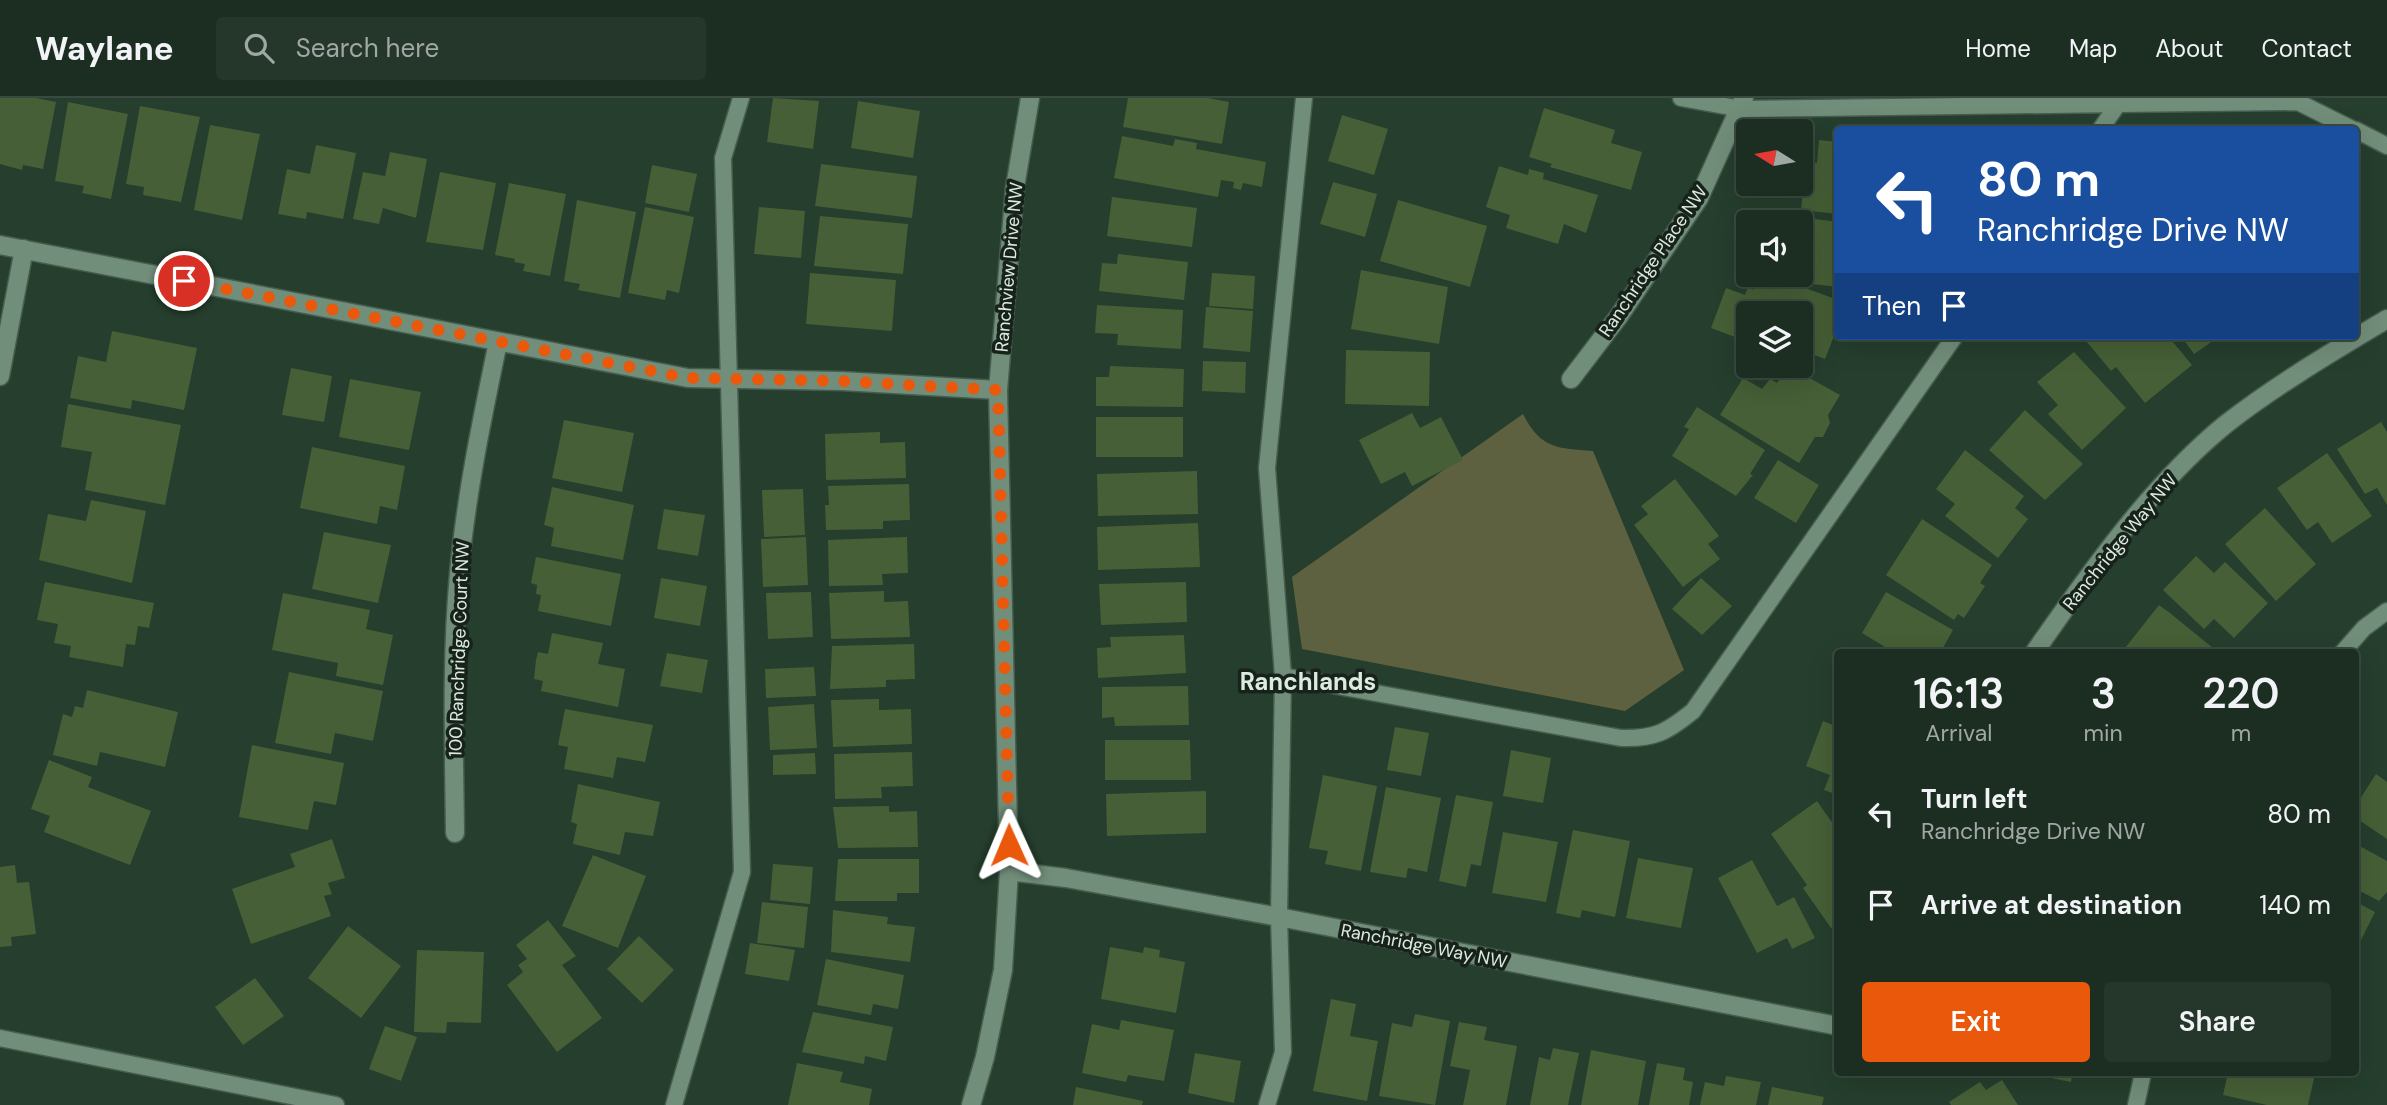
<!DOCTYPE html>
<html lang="en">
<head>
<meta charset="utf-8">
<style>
  :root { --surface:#1c2e22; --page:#25362a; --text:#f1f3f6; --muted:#a0a8a5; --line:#3a4a40; --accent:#ea580c }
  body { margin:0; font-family:"DM Sans",sans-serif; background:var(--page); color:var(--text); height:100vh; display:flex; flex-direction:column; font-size:26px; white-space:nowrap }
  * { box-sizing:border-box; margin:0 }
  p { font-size:23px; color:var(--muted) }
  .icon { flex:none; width:38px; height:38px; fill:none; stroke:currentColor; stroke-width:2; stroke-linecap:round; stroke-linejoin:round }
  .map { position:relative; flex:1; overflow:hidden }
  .drawer { position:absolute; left:1834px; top:551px; width:525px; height:427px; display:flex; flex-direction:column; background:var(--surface); border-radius:7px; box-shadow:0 7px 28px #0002,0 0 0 2px var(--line) }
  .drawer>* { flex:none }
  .top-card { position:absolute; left:1834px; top:28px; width:525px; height:214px; border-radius:7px; box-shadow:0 7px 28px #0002,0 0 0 2px var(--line); background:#1a4fa0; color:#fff; overflow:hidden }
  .needle { width:46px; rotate:281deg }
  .fabs { position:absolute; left:1736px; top:21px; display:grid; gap:14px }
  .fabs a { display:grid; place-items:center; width:77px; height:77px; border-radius:7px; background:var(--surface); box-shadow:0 7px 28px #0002,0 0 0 2px var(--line); font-size:35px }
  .pin { position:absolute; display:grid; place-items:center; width:60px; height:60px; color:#fff; margin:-30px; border:4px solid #fff; border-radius:50%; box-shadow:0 2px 7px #0007 }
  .me { position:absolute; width:77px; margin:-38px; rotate:359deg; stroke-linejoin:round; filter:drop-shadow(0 0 5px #0008) }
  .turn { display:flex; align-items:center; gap:24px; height:147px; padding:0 28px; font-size:32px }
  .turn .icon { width:91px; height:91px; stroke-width:2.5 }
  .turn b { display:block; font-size:49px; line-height:60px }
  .then { display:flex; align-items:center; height:66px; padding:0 28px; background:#0003; gap:14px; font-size:26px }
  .eta { display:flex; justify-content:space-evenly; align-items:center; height:119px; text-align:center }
  .eta b { font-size:42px; font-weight:600; line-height:49px }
  .cta { display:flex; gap:14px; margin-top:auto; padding:14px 28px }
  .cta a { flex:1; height:80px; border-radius:7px; background:var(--accent); color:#fff; font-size:28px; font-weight:600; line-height:80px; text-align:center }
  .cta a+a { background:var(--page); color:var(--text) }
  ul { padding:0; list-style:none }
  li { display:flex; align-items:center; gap:21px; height:91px; padding:0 28px }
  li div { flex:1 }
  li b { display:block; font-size:26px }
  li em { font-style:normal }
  header { display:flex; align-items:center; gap:42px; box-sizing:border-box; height:98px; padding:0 35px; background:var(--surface); border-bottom:2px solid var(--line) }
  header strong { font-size:33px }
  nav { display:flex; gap:38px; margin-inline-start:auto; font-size:24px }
  .search { width:490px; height:63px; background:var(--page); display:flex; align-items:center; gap:18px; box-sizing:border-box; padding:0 24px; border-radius:7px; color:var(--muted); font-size:26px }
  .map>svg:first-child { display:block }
</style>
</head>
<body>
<header>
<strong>Waylane</strong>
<div class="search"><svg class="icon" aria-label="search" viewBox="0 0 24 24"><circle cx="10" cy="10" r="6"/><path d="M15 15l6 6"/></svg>Search here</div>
<nav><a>Home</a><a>Map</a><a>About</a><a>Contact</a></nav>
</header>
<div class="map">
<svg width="2387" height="1007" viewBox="0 0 2387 1007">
  <rect width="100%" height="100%" fill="#253e2d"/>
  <!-- green -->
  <path fill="#5e613f" d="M 1523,316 C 1541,351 1557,350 1593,353 L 1684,572 L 1625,613 L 1302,551 L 1292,479 Z"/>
  <!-- building -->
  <path fill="#465f36" d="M 0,0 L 36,0 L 56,4 L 43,71 L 23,67 L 22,72 L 0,66 Z
    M 773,0 L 819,3 L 813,51 L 767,44 Z
    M 1128,0 L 1208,0 L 1229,4 L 1222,46 L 1123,29 Z
    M 858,3 L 920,13 L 913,60 L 851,50 Z
    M 68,4 L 128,16 L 111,101 L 82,95 L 84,88 L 55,83 Z
    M 140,8 L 200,19 L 181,104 L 143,97 L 144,89 L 126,86 Z
    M 1544,10 L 1615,32 L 1611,45 L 1642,54 L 1631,92 L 1550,69 L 1552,66 L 1529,59 Z
    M 1342,17 L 1388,31 L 1374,77 L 1328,63 Z
    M 210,27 L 260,36 L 242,122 L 194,112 Z
    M 1122,38 L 1173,48 L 1175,41 L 1197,45 L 1196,51 L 1266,64 L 1262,89 L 1243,85 L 1241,92 L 1233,90 L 1234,84 L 1221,82 L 1218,99 L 1114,80 Z
    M 1819,42 L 1838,44 L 1838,116 L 1801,112 L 1806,64 L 1817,65 Z
    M 316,47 L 356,55 L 343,121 L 307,114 L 306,121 L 278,116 L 287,71 L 310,76 Z
    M 390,54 L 427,61 L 416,120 L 383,110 L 379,126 L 353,121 L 363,74 L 385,78 Z
    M 821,66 L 917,78 L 912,120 L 815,108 Z
    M 652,67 L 697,76 L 689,114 L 645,105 Z
    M 1499,68 L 1528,77 L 1529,71 L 1544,75 L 1543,81 L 1598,97 L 1586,135 L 1564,126 L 1558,146 L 1506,130 L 1510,117 L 1486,109 Z
    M 440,74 L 496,85 L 483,152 L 426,144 Z
    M 1333,84 L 1377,96 L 1365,139 L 1320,126 Z
    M 509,85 L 566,96 L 550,178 L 523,173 L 525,166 L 514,164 L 515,161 L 495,157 Z
    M 1112,99 L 1197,110 L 1192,149 L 1107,138 Z
    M 577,102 L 636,114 L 620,200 L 578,192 L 580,186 L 564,183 Z
    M 1398,102 L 1487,128 L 1470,189 L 1380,163 Z
    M 645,109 L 694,119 L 679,195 L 667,192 L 665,202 L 628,195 Z
    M 759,109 L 805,113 L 801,160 L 754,156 Z
    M 1784,117 L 1838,124 L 1838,189 L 1812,186 L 1813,174 L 1801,172 L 1801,124 L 1783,124 Z
    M 820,118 L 908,126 L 903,176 L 814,168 Z
    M 1118,156 L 1188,164 L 1184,202 L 1099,193 L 1102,165 L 1117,166 Z
    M 1361,172 L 1448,189 L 1439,246 L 1351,231 Z
    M 810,175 L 896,182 L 892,233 L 806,226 Z
    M 1212,175 L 1255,178 L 1253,211 L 1209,208 Z
    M 1759,177 L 1770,177 L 1838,202 L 1838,228 L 1825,261 L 1801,252 L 1801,215 L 1748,215 L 1748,244 L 1711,230 L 1726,190 L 1745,197 L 1748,189 L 1753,192 Z
    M 1097,207 L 1183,212 L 1181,251 L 1117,247 L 1118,236 L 1095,235 Z
    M 1206,209 L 1253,213 L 1250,254 L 1203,250 Z
    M 112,233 L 197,250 L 184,312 L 132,302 L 131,311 L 70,300 L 78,258 L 106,264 Z
    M 2082,238 L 2168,238 L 2192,267 L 2145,305 L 2116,269 L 2111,273 Z
    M 2181,238 L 2220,238 L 2194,256 Z
    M 1346,252 L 1430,254 L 1429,308 L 1345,306 Z
    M 2074,254 L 2126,310 L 2082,352 L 2048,316 L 2058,307 L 2037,284 Z
    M 1203,263 L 1246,264 L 1245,295 L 1202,293 Z
    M 1110,268 L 1184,271 L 1183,309 L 1096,308 L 1096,279 L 1109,279 Z
    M 1788,268 L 1840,297 L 1828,317 L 1830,325 L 1823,339 L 1815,339 L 1799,365 L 1720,317 L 1743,280 L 1762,291 L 1770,281 L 1777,285 Z
    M 291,270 L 332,278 L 324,324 L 282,317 Z
    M 350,281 L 421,294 L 409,352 L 339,339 Z
    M 68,306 L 181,327 L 165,407 L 85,392 L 92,354 L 61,349 Z
    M 1697,309 L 1765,352 L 1750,376 L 1753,377 L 1736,398 L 1672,358 L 1689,331 L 1684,329 Z
    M 2025,312 L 2083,366 L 2045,402 L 1989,352 Z
    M 1412,315 L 1420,330 L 1441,319 L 1463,362 L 1412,388 L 1405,374 L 1381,386 L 1359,342 Z
    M 1096,319 L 1183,319 L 1183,359 L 1096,359 Z
    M 564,322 L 634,335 L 622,394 L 552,380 Z
    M 2381,324 L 2387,334 L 2387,407 L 2377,390 L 2365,396 L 2337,351 Z
    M 880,334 L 880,345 L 905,344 L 906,380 L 826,382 L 825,336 Z
    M 312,349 L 405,368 L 397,412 L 380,408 L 377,426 L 300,410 Z
    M 1965,352 L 2024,398 L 2015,410 L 2028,421 L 1998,460 L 1945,418 L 1955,406 L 1936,391 Z
    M 2327,355 L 2372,418 L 2332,445 L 2318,424 L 2307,432 L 2277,390 Z
    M 1778,362 L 1819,387 L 1796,425 L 1754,400 Z
    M 1197,373 L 1198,416 L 1098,418 L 1097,376 Z
    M 1675,381 L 1719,438 L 1708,446 L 1720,461 L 1683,489 L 1634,427 L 1648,416 L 1641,408 Z
    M 909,386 L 910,422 L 883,423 L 883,431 L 826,432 L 825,407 L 829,407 L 828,388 Z
    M 552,389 L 634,407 L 623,462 L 551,448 L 554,430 L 544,427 Z
    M 803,391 L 805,437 L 764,439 L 762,392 Z
    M 91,402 L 146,413 L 132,485 L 39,462 L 48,416 L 86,423 Z
    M 2265,410 L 2316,466 L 2276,503 L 2225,446 Z
    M 664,411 L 705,417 L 698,458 L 657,451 Z
    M 1922,421 L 1992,467 L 1980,485 L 1985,488 L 1964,520 L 1958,516 L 1954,522 L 1886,477 Z
    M 1198,425 L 1200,469 L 1098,472 L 1097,429 Z
    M 324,434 L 391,447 L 378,505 L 312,491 Z
    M 806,439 L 808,487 L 763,489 L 761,441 Z
    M 907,439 L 908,475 L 882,476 L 883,487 L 829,488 L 828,442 Z
    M 2196,458 L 2214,475 L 2225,464 L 2268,505 L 2234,540 L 2214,521 L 2204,531 L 2163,492 Z
    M 536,459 L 621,476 L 611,528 L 538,513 L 541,497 L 536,496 L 537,487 L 531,485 Z
    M 661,480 L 707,488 L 700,528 L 654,520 Z
    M 1701,480 L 1732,508 L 1702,537 L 1672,511 Z
    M 45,484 L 154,505 L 149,530 L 138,528 L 135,547 L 126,546 L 123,569 L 69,559 L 71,548 L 54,545 L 58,526 L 37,522 Z
    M 1186,484 L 1187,524 L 1101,527 L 1099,486 Z
    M 884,493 L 884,504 L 908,503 L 910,539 L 831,541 L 829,495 Z
    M 811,494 L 813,539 L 768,541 L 766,495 Z
    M 1886,494 L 1953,532 L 1940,555 L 1881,555 L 1885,549 L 1862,535 Z
    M 283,495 L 370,512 L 366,531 L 393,537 L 383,587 L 336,578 L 338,565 L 272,552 Z
    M 2159,507 L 2170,515 L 2219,555 L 2121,555 Z
    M 552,535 L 603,545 L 598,566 L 625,571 L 618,609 L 541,593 L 543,583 L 534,581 L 536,562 L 538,554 L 548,556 Z
    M 1184,537 L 1186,575 L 1098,580 L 1097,550 L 1111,549 L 1110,539 Z
    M 914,546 L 915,581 L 886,582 L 886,589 L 830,591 L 832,548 Z
    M 667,555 L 708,562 L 702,595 L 660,588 Z
    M 814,569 L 816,598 L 766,600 L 765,571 Z
    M 289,574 L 383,593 L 373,643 L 335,635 L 331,656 L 275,645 Z
    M 1188,588 L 1189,627 L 1115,628 L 1114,619 L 1102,620 L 1102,589 Z
    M 87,592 L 178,614 L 165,669 L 100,654 L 97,668 L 53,657 L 63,616 L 72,619 L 75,608 L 83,610 Z
    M 879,601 L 879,612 L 911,611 L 912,646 L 833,649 L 831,602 Z
    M 814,606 L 817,650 L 770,652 L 768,609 Z
    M 565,611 L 653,627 L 645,664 L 617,659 L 613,680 L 564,671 L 568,649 L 558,647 Z
    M 1823,623 L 1838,629 L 1838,697 L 1824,692 L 1830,677 L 1806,668 Z
    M 1395,629 L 1429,635 L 1421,678 L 1387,672 Z
    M 1105,642 L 1190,642 L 1191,682 L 1105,682 Z
    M 252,647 L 344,665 L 336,707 L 314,703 L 308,732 L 239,719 Z
    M 1511,652 L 1551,660 L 1543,705 L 1503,698 Z
    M 912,654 L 913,688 L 881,689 L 882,700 L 835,701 L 834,656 Z
    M 815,655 L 816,676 L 773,677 L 773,657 Z
    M 49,662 L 92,679 L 88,689 L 151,713 L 130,767 L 44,734 L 50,718 L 31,711 Z
    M 2376,676 L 2387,684 L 2387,741 L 2356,720 L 2356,707 Z
    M 1323,677 L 1377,688 L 1361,773 L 1325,766 L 1328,753 L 1309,750 Z
    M 578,686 L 660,704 L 653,738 L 625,734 L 620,757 L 573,746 L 577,726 L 571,724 Z
    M 1386,689 L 1441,700 L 1427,774 L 1408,770 L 1406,780 L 1370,774 Z
    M 1206,693 L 1206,735 L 1107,738 L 1106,696 Z
    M 1456,697 L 1493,704 L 1481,768 L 1471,766 L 1466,789 L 1439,783 Z
    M 1817,703 L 1838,733 L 1838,826 L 1831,830 L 1803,790 L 1807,787 L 1771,736 Z
    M 889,708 L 889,714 L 917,713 L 918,749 L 838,750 L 833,709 Z
    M 1573,732 L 1630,743 L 1615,819 L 1582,812 L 1580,820 L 1556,815 Z
    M 1503,734 L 1558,744 L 1546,804 L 1492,795 Z
    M 332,741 L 345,780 L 328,785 L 332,796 L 324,798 L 331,818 L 251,846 L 232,791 L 295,769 L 290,756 Z
    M 2356,746 L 2387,763 L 2387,794 L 2379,803 L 2356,791 Z
    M 593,757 L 646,778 L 618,850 L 562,828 Z
    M 1638,760 L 1693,770 L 1681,830 L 1626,820 Z
    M 838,761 L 919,761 L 919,795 L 897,795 L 897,803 L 835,803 Z
    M 1752,762 L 1777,808 L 1794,799 L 1815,840 L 1792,851 L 1787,840 L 1757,855 L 1718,780 Z
    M 773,766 L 813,769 L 810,806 L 770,802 Z
    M 15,767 L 17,785 L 29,784 L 36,836 L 11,839 L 12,848 L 0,849 L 0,769 Z
    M 762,804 L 808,809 L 804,850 L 757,845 Z
    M 2356,804 L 2375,814 L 2356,852 Z
    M 833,812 L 888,819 L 887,826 L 915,829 L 910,864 L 831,854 Z
    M 548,822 L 576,858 L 562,867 L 602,920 L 557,954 L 507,887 L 523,874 L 518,867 L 527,861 L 516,847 Z
    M 348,828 L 401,868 L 361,920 L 308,880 Z
    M 639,838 L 674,872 L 642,905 L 607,871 Z
    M 750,845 L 795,852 L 789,883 L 745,876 Z
    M 1110,849 L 1143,855 L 1144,849 L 1160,852 L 1159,859 L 1185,864 L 1176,915 L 1101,901 Z
    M 417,852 L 484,854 L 481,925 L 447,924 L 446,935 L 414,934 Z
    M 826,861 L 904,877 L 898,911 L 873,906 L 871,917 L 817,907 Z
    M 255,880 L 284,918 L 243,947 L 215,909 Z
    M 1331,901 L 1356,906 L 1350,938 L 1378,943 L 1367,1003 L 1313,993 Z
    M 813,914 L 893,929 L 886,963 L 865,958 L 864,966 L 802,954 Z
    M 1415,916 L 1450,923 L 1435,1007 L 1379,998 L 1392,925 L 1412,929 Z
    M 1121,922 L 1174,932 L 1164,983 L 1128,977 L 1126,984 L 1082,975 L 1092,926 L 1119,932 Z
    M 1459,924 L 1487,929 L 1484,942 L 1517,948 L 1506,1007 L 1463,1007 L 1470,972 L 1450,968 Z
    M 385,928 L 417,939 L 401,983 L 369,971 Z
    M 1553,950 L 1579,955 L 1568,1007 L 1530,1007 L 1539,959 L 1550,962 Z
    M 1591,952 L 1646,963 L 1638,1007 L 1581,1007 Z
    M 1195,955 L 1241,963 L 1234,1005 L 1188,995 Z
    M 797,965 L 843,974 L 840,984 L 872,991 L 869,1007 L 788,1007 Z
    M 1657,965 L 1685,970 L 1683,982 L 1693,984 L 1689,1007 L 1649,1007 Z
    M 2027,975 L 2072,975 L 2071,984 Z
    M 2228,975 L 2309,975 L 2315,976 L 2308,1007 L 2267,1007 L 2223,997 Z
    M 1726,978 L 1761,984 L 1756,1007 L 1700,1007 L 1705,984 L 1724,988 Z
    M 2002,982 L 2018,1007 L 1951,1007 L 1949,1004 L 1980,984 L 1986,992 Z
    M 1076,989 L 1143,1003 L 1142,1007 L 1073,1007 Z
    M 1772,989 L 1824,999 L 1822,1007 L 1768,1007 Z"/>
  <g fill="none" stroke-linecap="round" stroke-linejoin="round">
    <!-- lane casing -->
    <g stroke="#465c4e" stroke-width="19">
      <path id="lane" d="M 1681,0 L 1741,11 L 2118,6 L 2100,32
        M 2118,6 L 2298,4 L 2354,32
        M 2356,32 L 2387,48
        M 2342,555 L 2364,530 L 2387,513
        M 1283,578 L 1621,640 C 1655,641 1667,634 1693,613 L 1955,238
        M 0,940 L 336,1007
        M 674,1007 L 742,774 L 723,60 L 741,0
        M 1267,1007 L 1283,954 L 1279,819 L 1283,578 L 1267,370 L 1304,0
        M 2136,1007 L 2143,975"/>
    </g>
    <!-- street casing -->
    <g stroke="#465c4e" stroke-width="21">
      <path id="street" d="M 0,147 L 688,280 L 841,283 L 998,292
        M 0,278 L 24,151
        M 1571,281 L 1619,218 L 1699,100 L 1744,0
        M 2034,555 C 2088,477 2152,386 2226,326 C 2276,287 2332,254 2387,221
        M 455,735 C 454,649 451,561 459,475 C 466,397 482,321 498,244
        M 1009,773 L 1066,780 L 1279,819 L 1838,928"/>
    </g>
    <!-- secondary casing -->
    <g stroke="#465c4e" stroke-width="21">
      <path id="secondary" d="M 971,1007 L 985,959 L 1003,872 L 1009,773 L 998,292 L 1015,89 L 1030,0"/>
    </g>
    <!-- lane -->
    <use href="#lane" stroke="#718e7a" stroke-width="16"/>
    <!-- street -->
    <use href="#street" stroke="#718e7a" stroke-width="18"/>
    <!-- secondary -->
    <use href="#secondary" stroke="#718e7a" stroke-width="18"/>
  </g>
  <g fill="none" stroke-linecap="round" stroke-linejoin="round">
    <!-- route -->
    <path stroke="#ea580c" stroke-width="12" stroke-dasharray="0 21.6" d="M 184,183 L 688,280 L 841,283 L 998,292 L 1009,747"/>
  </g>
  <g text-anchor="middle" stroke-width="7" stroke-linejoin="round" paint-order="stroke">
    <!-- street labels -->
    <g font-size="18" fill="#dcebe0" stroke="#17221a">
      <text transform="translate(1653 163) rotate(-56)" y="6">Ranchridge Place NW</text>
      <text transform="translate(1009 169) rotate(-85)" y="6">Ranchview Drive NW</text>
      <text transform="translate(2120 444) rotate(-51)" y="6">Ranchridge Way NW</text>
      <text transform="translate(459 551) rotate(-88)" y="6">100 Ranchridge Court NW</text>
      <text transform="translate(1424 848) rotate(11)" y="6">Ranchridge Way NW</text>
    </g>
    <!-- district labels -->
    <g font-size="24" font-weight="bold" fill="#dcebe0" stroke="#17221a">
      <text x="1308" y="592">Ranchlands</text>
    </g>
  </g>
</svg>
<div class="fabs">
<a><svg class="needle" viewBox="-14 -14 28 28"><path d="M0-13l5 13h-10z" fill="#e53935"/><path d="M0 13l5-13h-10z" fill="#a0a8a5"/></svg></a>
<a><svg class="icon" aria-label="sound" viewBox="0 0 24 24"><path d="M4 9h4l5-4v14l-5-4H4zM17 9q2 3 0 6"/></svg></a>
<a><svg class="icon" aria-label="layers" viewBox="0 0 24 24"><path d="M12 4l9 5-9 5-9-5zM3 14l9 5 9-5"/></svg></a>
</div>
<div class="pin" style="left:184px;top:183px;background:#d93025"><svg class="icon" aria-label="arrive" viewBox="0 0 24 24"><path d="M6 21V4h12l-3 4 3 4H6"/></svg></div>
<svg class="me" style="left:1009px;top:747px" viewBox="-20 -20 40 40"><path d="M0-17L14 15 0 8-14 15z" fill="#ea580c" stroke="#fff" stroke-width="4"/></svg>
<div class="top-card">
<div class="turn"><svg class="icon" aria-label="left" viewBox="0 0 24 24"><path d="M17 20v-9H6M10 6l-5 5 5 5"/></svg><div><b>80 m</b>Ranchridge Drive NW</div></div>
<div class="then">Then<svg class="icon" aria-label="arrive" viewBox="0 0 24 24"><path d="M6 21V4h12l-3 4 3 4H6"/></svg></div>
</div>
<section class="drawer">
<div class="eta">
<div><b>16:13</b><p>Arrival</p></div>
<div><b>3</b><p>min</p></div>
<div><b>220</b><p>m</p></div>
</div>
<ul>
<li><svg class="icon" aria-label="left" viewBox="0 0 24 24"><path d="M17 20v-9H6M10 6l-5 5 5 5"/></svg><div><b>Turn left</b><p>Ranchridge Drive NW</p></div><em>80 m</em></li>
<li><svg class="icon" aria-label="arrive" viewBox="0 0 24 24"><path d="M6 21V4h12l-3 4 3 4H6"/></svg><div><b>Arrive at destination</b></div><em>140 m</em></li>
</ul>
<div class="cta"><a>Exit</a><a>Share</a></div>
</section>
</div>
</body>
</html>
